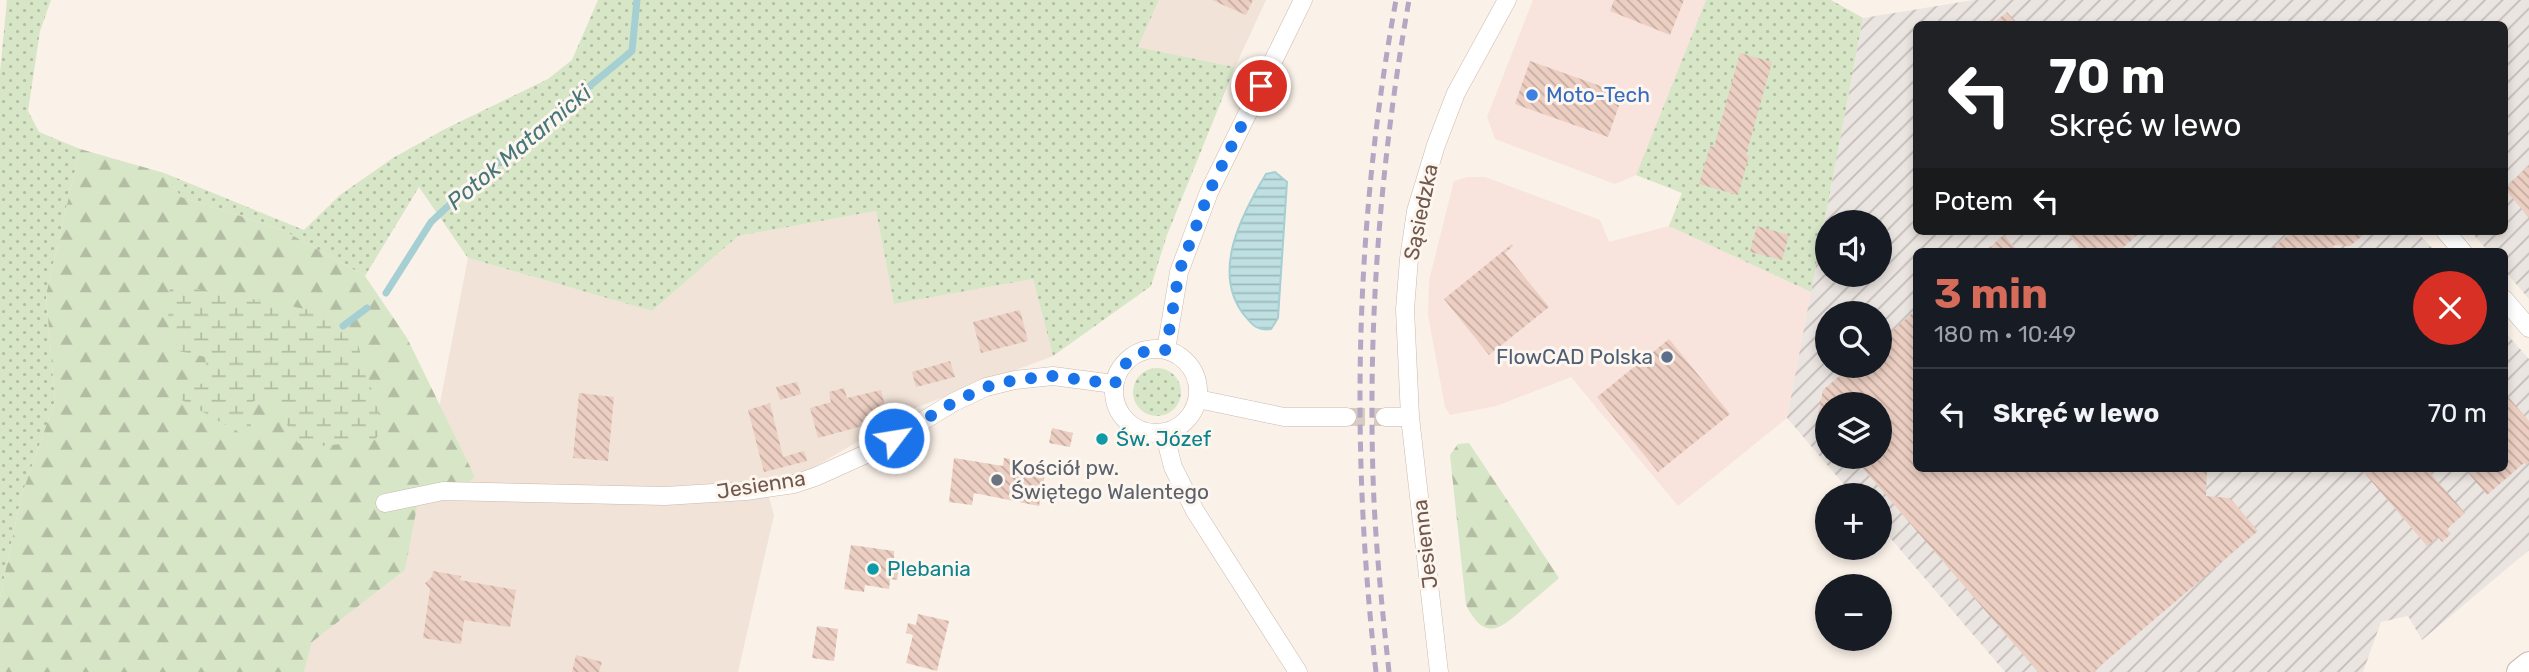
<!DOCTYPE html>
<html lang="pl">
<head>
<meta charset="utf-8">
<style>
  :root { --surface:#171b24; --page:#242831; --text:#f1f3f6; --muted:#9ea1a6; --line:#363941; --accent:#d66b5a }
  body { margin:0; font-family:Rubik,sans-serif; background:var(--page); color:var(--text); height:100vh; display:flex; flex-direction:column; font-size:26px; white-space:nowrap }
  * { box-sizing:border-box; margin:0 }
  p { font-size:23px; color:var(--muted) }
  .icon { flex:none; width:38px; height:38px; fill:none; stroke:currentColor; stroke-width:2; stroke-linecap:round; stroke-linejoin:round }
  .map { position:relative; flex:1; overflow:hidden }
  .side { position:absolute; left:1913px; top:248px; width:595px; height:224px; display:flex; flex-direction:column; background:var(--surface); border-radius:10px; box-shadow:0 4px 10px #0003 }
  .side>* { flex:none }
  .hud { position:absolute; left:1913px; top:21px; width:595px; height:214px; border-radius:10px; box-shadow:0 4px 10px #0003; background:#202124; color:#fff; overflow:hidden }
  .controls { position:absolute; left:1815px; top:210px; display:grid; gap:14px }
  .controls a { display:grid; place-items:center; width:77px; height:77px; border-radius:50%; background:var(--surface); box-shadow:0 4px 10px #0003; font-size:35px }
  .pin { position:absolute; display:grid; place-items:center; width:60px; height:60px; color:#fff; margin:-30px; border:4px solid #fff; border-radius:50%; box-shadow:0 2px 7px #0007 }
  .me { position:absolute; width:77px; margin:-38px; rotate:59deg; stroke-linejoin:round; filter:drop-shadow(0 0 5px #0008) }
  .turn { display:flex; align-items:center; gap:24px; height:147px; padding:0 21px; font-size:32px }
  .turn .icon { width:91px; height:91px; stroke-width:2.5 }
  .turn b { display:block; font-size:49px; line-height:60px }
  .then { display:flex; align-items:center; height:66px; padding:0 21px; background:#0003; gap:14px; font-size:26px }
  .round { display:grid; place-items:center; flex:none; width:74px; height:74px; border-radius:37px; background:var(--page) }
  .head { display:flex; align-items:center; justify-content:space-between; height:119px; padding:0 21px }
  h1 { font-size:42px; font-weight:700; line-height:52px; color:var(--accent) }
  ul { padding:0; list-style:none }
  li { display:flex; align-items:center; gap:21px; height:91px; padding:0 21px; border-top:2px solid var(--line) }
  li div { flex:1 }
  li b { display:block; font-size:26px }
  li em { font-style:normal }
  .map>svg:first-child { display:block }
</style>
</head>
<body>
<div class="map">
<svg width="2529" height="672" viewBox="0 0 2529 672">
  <defs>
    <pattern id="industrial-furrows" width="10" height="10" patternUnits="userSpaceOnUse" patternTransform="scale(1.75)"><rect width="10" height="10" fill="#ebe5e1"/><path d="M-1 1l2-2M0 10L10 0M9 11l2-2" fill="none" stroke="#c3bcb9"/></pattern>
    <pattern id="grass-dots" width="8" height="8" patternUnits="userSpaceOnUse" patternTransform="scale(1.75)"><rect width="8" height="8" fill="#d7e6c7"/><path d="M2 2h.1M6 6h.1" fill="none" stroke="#b3bda4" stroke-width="1.8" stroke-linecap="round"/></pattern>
    <pattern id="forest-firs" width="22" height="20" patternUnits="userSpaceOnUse" patternTransform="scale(1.75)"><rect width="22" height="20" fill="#d7e6c7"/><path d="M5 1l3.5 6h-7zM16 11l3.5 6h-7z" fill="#b3bda4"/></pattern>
    <pattern id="wetland-marsh" width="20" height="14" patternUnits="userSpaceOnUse" patternTransform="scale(1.75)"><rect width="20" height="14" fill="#d7e6c7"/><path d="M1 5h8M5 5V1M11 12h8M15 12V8" fill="none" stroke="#b3bda4"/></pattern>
    <pattern id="water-rules" width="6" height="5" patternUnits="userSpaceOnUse" patternTransform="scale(1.75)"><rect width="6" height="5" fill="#bee0e2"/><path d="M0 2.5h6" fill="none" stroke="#9fb8b9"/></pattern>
    <pattern id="building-back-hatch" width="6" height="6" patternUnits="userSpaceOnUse" patternTransform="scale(1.75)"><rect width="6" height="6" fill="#eccfc2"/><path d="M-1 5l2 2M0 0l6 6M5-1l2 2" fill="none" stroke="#c4aba0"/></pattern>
  </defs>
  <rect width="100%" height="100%" fill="#faf1e8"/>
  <!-- residential -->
  <path fill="#f1e3d7" d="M 1159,0 L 1266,0 L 1235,67 L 1138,47 Z
    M 876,211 L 894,304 L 1033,279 L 1053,356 L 917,407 L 768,494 L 774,515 L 738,672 L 304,672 L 312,642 L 405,570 L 421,485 L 463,487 L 475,477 L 439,408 L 468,258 L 652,311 L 738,236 Z"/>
  <!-- commercial -->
  <path fill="#f9e3dd" d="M 1533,0 L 1706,0 L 1636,175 L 1615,184 L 1495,139 L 1487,117 Z
    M 1468,177 L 1485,177 L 1600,220 L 1609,242 L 1669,226 L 1811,292 L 1787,418 L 1678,506 L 1571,377 L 1496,406 L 1450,415 L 1445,407 L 1428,315 L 1429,281 L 1454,181 Z"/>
  <!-- industrial -->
  <path fill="url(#industrial-furrows)" fill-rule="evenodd" d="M 1974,0 L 2529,0 L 2529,299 L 2504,270 L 2504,252 L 2489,252 L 2472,233 L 2472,231 L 2504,231 L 2504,24 L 2319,24 L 2315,19 L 2308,24 L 1916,24 L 1916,231 L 2416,231 L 2436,252 L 1916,252 L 1916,469 L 2504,469 L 2504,331 L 2529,359 L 2529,550 L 2422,640 L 2408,616 L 2381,622 L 2363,672 L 2005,672 L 1880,526 L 1880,495 L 1853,495 L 1787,418 L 1863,18 ZM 1827,222 L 1880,222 L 1880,275 L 1827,275 ZM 1827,313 L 1880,313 L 1880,366 L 1827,366 ZM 1827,404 L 1880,404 L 1880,457 L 1827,457 Z"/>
  <!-- grass -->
  <path fill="url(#grass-dots)" d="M 7,0 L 51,0 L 40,31 L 28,111 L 39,132 L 80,149 L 46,295 L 55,401 L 21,497 L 0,597 L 0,72 Z
    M 598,0 L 1159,0 L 1138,47 L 1235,67 L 1167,235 L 1151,286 L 1053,356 L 1033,279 L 894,304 L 876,211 L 738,236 L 652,311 L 468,258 L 419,187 L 365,276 L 281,229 L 181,197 L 164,173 L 304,230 L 340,195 L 393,158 L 445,129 L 548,79 L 572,60 Z
    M 1706,0 L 1831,0 L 1863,18 L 1811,292 L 1669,226 L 1682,193 L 1636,175 Z
    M1133 392a24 24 0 1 1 48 0a24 24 0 1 1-48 0Z"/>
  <!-- forest -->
  <path fill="url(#forest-firs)" d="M 80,149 L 164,173 L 181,197 L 281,229 L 365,276 L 407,338 L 475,477 L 463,487 L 421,486 L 405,570 L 312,642 L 304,672 L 0,672 L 0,597 L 21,497 L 55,401 L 46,295 Z
    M 1469,443 L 1559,578 C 1548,588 1537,597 1525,607 C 1500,630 1485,642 1466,605 L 1450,455 L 1458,444 Z"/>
  <!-- wetland -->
  <path fill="url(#wetland-marsh)" d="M 171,284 L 327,313 L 355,335 L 384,430 L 373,441 L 310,447 L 298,443 L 268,393 L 249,404 L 251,426 L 245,436 L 173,395 L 208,381 L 205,357 L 179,351 C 169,328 164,309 171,284 Z"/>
  <!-- water -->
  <path fill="url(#water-rules)" stroke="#a5cfd2" stroke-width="2" d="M 1275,172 L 1287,182 L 1278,318 L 1271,329 C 1258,331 1253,326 1245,316 C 1210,273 1242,214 1266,174 Z"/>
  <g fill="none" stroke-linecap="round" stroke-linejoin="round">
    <!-- stream -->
    <path stroke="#a5cfd2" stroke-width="7" d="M 386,293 L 431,222 L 476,180 L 632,51 L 637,0
      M 343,326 L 367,308"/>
  </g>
  <!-- building -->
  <path fill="url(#building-back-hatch)" d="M 1212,0 L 1253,0 L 1246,15 Z
    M 1614,0 L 1684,0 L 1670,35 L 1610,11 Z
    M 2007,12 L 2018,24 L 1992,24 Z
    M 1740,53 L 1772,62 L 1746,155 L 1749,156 L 1738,195 L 1699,184 L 1710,146 L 1714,147 Z
    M 1530,61 L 1623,94 L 1608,137 L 1515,104 Z
    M 2529,166 L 2529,218 L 2504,188 Z
    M 1757,226 L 1789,235 L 1782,260 L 1750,252 Z
    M 2065,231 L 2142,231 L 2118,252 L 2083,252 Z
    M 2293,231 L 2368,231 L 2350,246 L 2334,245 L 2333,252 L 2268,252 Z
    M 2004,235 L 2019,252 L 1984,252 Z
    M 1512,244 L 1513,246 L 1505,253 L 1549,307 L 1489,355 L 1444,299 Z
    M 1020,310 L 1028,341 L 981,353 L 973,322 Z
    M 1916,310 L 1916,469 L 2205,469 L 2207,471 L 2206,496 L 2230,498 L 2258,531 L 2093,672 L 2038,672 L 1853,457 L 1880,457 L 1880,404 L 1827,404 L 1827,426 L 1818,415 L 1823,390 L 1851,366 L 1880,366 L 1880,342 Z
    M 1669,339 L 1730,414 L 1658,472 L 1597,397 L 1639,363 L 1643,367 L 1655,357 L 1652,353 Z
    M 950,361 L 955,377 L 916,387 L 912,372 Z
    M 797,382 L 801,394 L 780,400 L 776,387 Z
    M 844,388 L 847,398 L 881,390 L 888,419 L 818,438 L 810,408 L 831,402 L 829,392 Z
    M 2504,392 L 2529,421 L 2529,462 L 2526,465 L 2524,463 L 2487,495 L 2465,469 L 2504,469 Z
    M 579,393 L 614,397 L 608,461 L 573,458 Z
    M 770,403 L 783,457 L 804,451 L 807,461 L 764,472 L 748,410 Z
    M 1052,428 L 1073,433 L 1070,447 L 1049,443 Z
    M 954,458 L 1003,466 L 1004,458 L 1017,460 L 1015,470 L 1045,474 L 1039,506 L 974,493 L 972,505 L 949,502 Z
    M 2361,469 L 2427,469 L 2465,513 L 2447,529 L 2451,534 L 2442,542 L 2438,537 L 2427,546 Z
    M 851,545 L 894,551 L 894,558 L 900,559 L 897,580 L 890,579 L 889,589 L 865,585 L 864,592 L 844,589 Z
    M 433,571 L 461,576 L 460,580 L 516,590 L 510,627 L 464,620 L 461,644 L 423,638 L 430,589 L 425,583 L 432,577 Z
    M 918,614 L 949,621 L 937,671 L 906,663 L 913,635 L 906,633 L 908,623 L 916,625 Z
    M 817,626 L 838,629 L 834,661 L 812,658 Z
    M 576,655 L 602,662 L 599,672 L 572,672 Z"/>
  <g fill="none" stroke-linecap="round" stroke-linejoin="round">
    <!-- street-tunnel -->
    <path stroke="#d8cbc2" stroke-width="18" stroke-dasharray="18 9" stroke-linecap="butt" d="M 1347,417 L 1385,417"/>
    <!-- street casing -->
    <g stroke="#cbb9af" stroke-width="19">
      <path id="street" d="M 2445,231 L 2463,252
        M 2504,299 L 2529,328
        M1114 391a42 42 0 1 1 84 0a42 42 0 1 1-84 0Z
        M 1166,350 L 1179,272 L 1209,192 L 1303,0
        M 1198,399 L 1284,417 L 1347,417
        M 1385,417 L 1410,417
        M 1164,432 L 1173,467 L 1195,511 L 1298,672
        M 385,503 L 443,491 L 665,496 L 746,491 L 794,484 L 815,477 L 875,450 L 954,402 L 986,387 L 1015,380 L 1053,376 L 1114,384
        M 1439,672 L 1410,417 L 1405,309 L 1409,259 L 1416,211 L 1436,145 L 1456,93 L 1507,0"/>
    </g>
    <!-- secondary casing -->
    <g stroke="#cfbab0" stroke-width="26">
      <path id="secondary" d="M 2519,672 L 2529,664"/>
    </g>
    <!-- street -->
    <use href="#street" stroke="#fff" stroke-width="18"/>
    <!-- secondary -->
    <use href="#secondary" stroke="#fff" stroke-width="24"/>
    <!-- rail -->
    <path stroke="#b3a7c3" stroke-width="5" stroke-dasharray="10 7" stroke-linecap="butt" d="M 1376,672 C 1350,447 1355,223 1396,0
      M 1389,672 C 1382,607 1375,542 1373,476 C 1368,316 1381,158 1409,0"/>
  </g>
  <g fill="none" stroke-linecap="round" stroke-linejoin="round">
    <!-- route -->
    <path stroke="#1a73e8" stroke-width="12" stroke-dasharray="0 21.6" d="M 894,438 L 954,402 L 986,387 L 1015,380 L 1053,376 L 1115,384 C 1123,359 1139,348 1166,350 L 1179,272 L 1209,192 L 1261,86"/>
  </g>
  <!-- markers -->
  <circle fill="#3f7fe0" stroke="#fdf6ee" stroke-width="2.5" cx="1532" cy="95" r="7"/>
  <circle fill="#5c6f8a" stroke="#fdf6ee" stroke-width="2.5" cx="1667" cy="357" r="7"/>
  <g fill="#0f9aa8" stroke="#fdf6ee" stroke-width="2.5">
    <circle cx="1102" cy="439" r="7"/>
    <circle cx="873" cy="569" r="7"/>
  </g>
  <circle fill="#6b7280" stroke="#fdf6ee" stroke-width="2.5" cx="997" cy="480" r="7"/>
  <g text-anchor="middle" stroke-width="6" stroke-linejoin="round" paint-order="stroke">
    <!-- shop labels -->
    <g font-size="21" fill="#366cbe" stroke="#fdf6ee" text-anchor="start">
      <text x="1546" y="102">Moto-Tech</text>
    </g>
    <!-- street labels -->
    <g font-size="21" fill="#71584e" stroke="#fdf6ee">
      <text transform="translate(1421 212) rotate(-78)" y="7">Sąsiedzka</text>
      <text transform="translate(761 485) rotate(-9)" y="7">Jesienna</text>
      <text transform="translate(1425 544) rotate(-97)" y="7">Jesienna</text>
    </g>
    <!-- service labels -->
    <g font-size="21" fill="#4e5e75" stroke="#fdf6ee" text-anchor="end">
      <text x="1653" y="364">FlowCAD Polska</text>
    </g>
    <!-- culture labels -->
    <g font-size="21" fill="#0d838f" stroke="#fdf6ee" text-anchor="start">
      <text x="1116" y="446">Św. Józef</text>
      <text x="887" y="576">Plebania</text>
    </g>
    <!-- worship labels -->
    <g font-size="21" fill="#5b616d" stroke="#fdf6ee" text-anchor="start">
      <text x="1011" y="475">Kościół pw.<tspan x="1011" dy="24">Świętego Walentego</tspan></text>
    </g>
    <!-- water labels -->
    <g font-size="23" font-style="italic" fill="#47777b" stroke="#fdf6ee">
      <text transform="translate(519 147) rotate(-40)" y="8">Potok Matarnicki</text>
    </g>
  </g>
</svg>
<div class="controls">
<a><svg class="icon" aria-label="sound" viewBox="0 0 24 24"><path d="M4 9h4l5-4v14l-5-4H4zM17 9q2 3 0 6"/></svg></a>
<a><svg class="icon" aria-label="search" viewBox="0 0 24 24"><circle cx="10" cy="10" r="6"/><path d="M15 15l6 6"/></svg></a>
<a><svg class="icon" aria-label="layers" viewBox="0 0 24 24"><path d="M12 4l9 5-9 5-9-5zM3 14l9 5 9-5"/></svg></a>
<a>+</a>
<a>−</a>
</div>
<div class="pin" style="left:1261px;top:86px;background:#d93025"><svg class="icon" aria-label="arrive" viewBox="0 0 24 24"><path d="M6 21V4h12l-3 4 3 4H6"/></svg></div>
<svg class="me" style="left:894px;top:438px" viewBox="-20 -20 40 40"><circle r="17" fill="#1a73e8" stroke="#fff" stroke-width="3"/><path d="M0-11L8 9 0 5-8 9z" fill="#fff"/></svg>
<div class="hud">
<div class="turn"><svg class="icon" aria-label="left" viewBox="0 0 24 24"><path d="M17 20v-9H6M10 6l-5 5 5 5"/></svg><div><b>70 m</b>Skręć w lewo</div></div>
<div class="then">Potem<svg class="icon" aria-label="left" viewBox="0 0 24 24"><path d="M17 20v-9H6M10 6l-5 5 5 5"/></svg></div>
</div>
<section class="side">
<div class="head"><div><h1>3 min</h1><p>180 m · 10:49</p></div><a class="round" style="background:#d93025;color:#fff"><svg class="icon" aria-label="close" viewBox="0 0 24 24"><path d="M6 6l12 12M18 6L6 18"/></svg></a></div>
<ul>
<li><svg class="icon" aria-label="left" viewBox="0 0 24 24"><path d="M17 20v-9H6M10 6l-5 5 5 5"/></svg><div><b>Skręć w lewo</b></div><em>70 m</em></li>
</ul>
</section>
</div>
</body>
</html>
